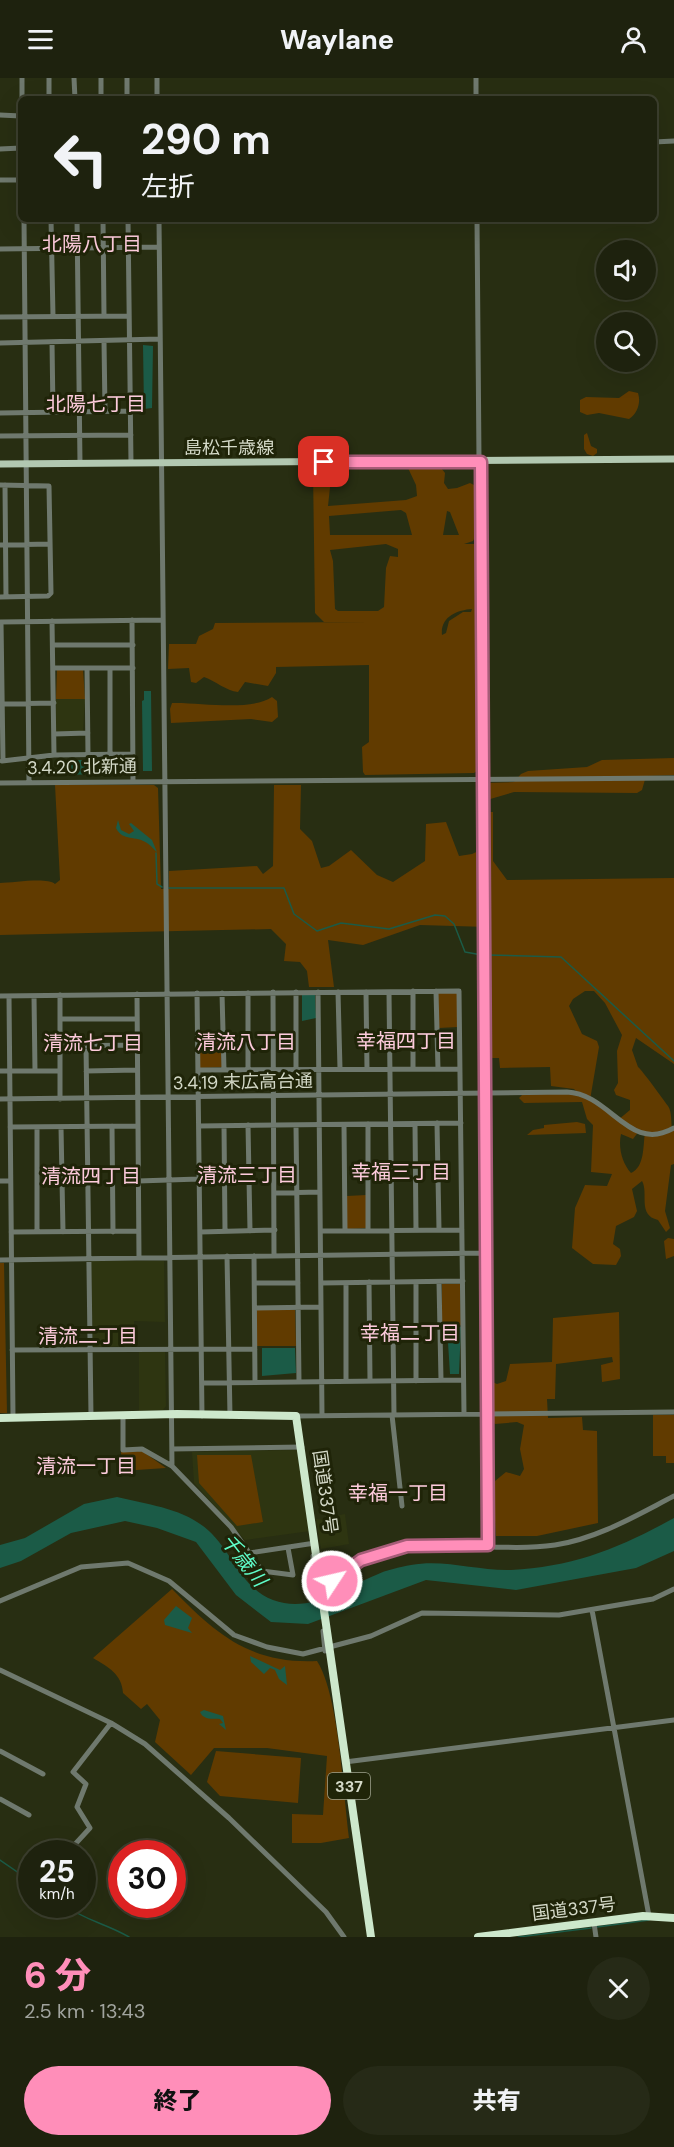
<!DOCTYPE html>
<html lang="ja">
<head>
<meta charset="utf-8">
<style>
  :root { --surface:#1e220e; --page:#262a17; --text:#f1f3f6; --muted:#a1a49e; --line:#3c3f2e; --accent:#ff8eb9 }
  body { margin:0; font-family:"DM Sans","Noto Sans JP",sans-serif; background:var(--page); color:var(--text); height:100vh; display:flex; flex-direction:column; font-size:22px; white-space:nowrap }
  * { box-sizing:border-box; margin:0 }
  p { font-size:20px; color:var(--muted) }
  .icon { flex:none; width:33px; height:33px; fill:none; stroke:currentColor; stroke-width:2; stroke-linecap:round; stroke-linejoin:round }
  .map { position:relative; height:1859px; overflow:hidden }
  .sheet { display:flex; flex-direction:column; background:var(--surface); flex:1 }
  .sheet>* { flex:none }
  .guide { position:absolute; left:18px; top:18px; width:639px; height:126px; border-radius:9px; box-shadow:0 6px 24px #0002,0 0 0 2px var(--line); background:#1e220e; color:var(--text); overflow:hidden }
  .controls { position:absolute; left:596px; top:162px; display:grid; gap:12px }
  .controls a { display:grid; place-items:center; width:60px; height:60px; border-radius:50%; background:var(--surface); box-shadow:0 6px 24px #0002,0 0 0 2px var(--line); font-size:30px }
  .speed { position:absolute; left:18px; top:1762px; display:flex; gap:12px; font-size:30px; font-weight:700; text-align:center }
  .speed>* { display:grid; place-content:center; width:78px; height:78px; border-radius:50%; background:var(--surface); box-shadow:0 6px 24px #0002,0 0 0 2px var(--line); line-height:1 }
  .speed small { font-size:15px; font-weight:400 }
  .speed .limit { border:9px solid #d22; background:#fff; color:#111 }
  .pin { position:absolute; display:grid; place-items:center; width:51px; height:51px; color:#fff; margin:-26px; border-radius:12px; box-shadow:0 3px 9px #0006 }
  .me { position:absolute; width:66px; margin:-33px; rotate:55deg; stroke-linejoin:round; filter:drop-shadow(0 0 4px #0008) }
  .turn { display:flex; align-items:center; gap:21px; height:126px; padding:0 24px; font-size:27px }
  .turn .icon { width:78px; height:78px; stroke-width:2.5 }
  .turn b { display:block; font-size:42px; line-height:51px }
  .round { display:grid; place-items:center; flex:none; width:63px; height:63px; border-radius:32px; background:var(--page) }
  .overview { display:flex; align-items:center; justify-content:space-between; height:102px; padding:0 24px }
  h1 { font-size:36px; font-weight:800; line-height:45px; color:var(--accent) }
  .button { display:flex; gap:12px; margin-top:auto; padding:12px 24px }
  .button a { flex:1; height:69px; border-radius:36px; background:var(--accent); color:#111; font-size:24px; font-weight:800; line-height:69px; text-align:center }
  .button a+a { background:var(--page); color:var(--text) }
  header { display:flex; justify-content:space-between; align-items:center; height:78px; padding:0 24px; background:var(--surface); font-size:27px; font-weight:800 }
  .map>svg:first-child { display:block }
</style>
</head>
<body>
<header><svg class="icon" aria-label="menu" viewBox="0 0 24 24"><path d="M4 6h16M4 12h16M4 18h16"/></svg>Waylane<svg class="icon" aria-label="person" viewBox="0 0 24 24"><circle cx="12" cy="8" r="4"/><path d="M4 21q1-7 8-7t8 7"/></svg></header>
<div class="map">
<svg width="674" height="1859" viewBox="0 0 674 1859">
  <rect width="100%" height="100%" fill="#282e12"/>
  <!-- built -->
  <path fill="#2e3511" d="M 56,621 L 85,621 L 83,653 L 56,654 Z
    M 91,1183 L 164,1183 L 165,1244 L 134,1243 L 134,1268 L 93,1269 Z
    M 139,1274 L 165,1274 L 166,1328 L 163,1332 L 139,1333 Z
    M 297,1372 L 310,1453 L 245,1462 L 194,1405 L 192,1374 Z
    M 345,1436 L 349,1466 L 321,1471 L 316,1441 L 333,1443 L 335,1438 Z"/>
  <!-- green -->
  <path fill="#613b00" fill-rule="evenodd" d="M 629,313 L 638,315 C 641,324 638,335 629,341 L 599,335 L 587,337 L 580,334 L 580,322 L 586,319 L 619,320 Z
    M 587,355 L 591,368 L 597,371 L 597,375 L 593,378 L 587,376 L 584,371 L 584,357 Z
    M 413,386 L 438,386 L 445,395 L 444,405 L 448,411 L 457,410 L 470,405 L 474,407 L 477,455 L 473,463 L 464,466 L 475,466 L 476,469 L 476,516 L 479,519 L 478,591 L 475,595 L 478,595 L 477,693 L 474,695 L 365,697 L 363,694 L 362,669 L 369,664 L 369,587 L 276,589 L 276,595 L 268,608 L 245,604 L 238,614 C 226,613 216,603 204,599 L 196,605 L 191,604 L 189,590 L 168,591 L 169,566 L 196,566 L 199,558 L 213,551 L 215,545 L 369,544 L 324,544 L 315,535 L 313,393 L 318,388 L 331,389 L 332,391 L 328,428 L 406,422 L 417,418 L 416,407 L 408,390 ZM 401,432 L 406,435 L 412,457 L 330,457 L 329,438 ZM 447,433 L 450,434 L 459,457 L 443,457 ZM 386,466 L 398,471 L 398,479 L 390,478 L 386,490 L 384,529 L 378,533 L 338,533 L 335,531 L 333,483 L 330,472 ZM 472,531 L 471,534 L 463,534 L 449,543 L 446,555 L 442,557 C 440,539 457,532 472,531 Z
    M 57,591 L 83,591 L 85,621 L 56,621 Z
    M 272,619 L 277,623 L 278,639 L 272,644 L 251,641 L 171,645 L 170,631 L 172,625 C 199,624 249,634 272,619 Z
    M 674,680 L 674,697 L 646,698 L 642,712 L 637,715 L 514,714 L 487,722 L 484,720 L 484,705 L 514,704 L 521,696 L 528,693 L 587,689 L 602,682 Z
    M 55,707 L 154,707 L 158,710 L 161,811 L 169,811 L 169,793 L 257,788 L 263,796 L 273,788 L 274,707 L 301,707 L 300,751 L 312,763 L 321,790 L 329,788 L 351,772 L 377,797 L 393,804 L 425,783 L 426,746 L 446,744 L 459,778 L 472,776 L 487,769 L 486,734 L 493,734 L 493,783 L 507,802 L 674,800 L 674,986 L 636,960 L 632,972 L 638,989 C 642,992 663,1021 668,1028 C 672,1033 671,1045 672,1052 L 674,1052 L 674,1086 L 671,1087 L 665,1133 L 670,1150 L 666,1154 L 658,1142 C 637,1137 649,1115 642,1103 L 632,1111 L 637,1133 L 634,1139 L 616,1148 L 613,1166 L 620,1171 L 621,1178 L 616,1187 L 593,1186 L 572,1170 L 575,1130 L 585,1107 L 607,1108 L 612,1096 L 591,1094 L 593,1047 L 587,1041 L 582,1024 L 524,1025 L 519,1020 L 526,1013 L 576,1013 L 574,1011 L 551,1008 L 550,989 L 500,990 L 499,980 L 489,980 L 488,849 L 420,847 L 363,867 L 328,862 L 334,909 L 309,909 L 307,893 L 300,884 L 284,883 L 286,866 L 271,851 L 0,857 L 0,805 C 13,805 47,799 55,806 L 60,802 ZM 585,913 L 594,913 L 605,925 L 622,957 L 617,973 L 618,1005 L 614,1012 L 616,1017 L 630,1022 L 630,1032 L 618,1042 L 590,1022 L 599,969 L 597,963 L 582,956 L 569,928 L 573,921 ZM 639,1053 L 645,1054 C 643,1067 645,1089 631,1095 C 622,1085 618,1069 621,1056 L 633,1061 Z
    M 438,915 L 457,915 L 458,949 L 439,950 Z
    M 200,962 L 221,962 L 222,989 L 200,990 Z
    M 577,1044 L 585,1046 L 586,1055 L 527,1057 L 533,1052 L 544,1050 L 544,1047 Z
    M 366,1117 L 366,1150 L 347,1151 L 347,1118 Z
    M 668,1160 L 674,1161 L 674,1178 L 666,1181 L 664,1163 Z
    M 0,1185 L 4,1185 L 7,1335 L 0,1335 Z
    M 442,1206 L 460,1206 L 461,1247 L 442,1247 Z
    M 257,1232 L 295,1232 L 296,1268 L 257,1268 Z
    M 619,1234 L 620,1301 L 602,1304 L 601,1287 L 613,1284 L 612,1279 L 556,1286 L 555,1321 L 547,1321 L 548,1340 L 582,1339 L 583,1352 L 597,1353 L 598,1445 L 537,1458 L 496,1458 L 493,1411 L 495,1403 L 506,1394 L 520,1398 L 524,1391 L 520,1371 L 524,1347 L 517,1344 L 495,1346 L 491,1341 L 490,1303 L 497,1306 L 506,1303 L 510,1286 L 552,1284 L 553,1240 Z
    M 653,1337 L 674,1337 L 674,1385 L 666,1385 L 666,1378 L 653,1378 Z
    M 142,1373 L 166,1390 L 122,1393 L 121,1374 Z
    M 197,1377 L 251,1377 L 263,1444 L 237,1448 L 199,1405 Z
    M 172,1511 C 216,1556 250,1586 317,1583 C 339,1617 343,1716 349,1760 L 321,1765 L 292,1765 L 292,1736 L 323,1737 L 327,1678 L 267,1670 L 214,1670 L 191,1697 L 155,1664 L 160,1642 L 147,1626 L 141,1631 L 123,1615 C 122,1596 108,1589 93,1580 Z
    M 216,1673 L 301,1680 L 298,1725 L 220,1718 L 207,1704 Z"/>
  <!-- water -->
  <path fill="#1b5b47" d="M 143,267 L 153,268 L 152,330 L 144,331 Z
    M 144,613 L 151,613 L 152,693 L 143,693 L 142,623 L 144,622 Z
    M 60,682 L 100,682 L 100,696 L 63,697 Z
    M 118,742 L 121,752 L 129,756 L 134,753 L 129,746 L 131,745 L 152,762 L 157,774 C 154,772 152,768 147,765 C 136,757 123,764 116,750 Z
    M 302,917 L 315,917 L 316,940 L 302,943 Z
    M 447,1249 L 461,1249 L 459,1296 L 450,1296 Z
    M 262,1270 L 295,1270 L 296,1295 L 262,1298 Z
    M 117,1419 C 149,1427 184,1430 209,1453 C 232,1474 242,1511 273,1522 C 310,1536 344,1510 376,1497 C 386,1492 400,1489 411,1487 C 445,1481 477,1493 511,1492 C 573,1489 620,1470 674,1440 L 674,1473 L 636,1490 L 516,1512 L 426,1502 L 308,1546 L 271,1544 L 236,1517 L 196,1464 L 157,1450 L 125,1443 L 71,1455 L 21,1483 L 0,1490 L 0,1467 L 25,1460 L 84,1426 Z
    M 176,1528 L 192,1540 L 188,1550 L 192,1555 L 165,1547 L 164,1542 Z
    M 250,1578 L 280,1592 L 285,1588 L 287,1607 L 279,1601 L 275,1592 L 270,1590 L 264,1596 L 251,1584 Z
    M 204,1632 L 223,1638 L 226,1652 L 219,1646 L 223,1645 L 220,1641 C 214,1640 204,1643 200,1634 Z"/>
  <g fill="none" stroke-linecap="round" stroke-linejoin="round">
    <!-- stream -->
    <path stroke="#1b5b47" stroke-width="1.5" d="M 156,775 L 157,806 L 162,809
      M 169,810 L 284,810 L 294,836 L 317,853 L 341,845 L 389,851 L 435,837 L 445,838 L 454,846 L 465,874 L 482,877
      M 487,877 L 561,879 L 674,983
      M 0,1782 L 32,1804
      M 64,1827 C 84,1842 107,1846 129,1859
      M 597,1849 L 649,1842
      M 518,1859 L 591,1850"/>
    <!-- minor -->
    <path stroke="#6f796e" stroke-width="5" d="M 22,0 L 22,21
      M 49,0 L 49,21
      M 74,0 L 75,21
      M 101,0 L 101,21
      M 127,0 L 127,21
      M 157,0 L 157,21
      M 476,0 L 476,21
      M 0,37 L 21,38
      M 654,64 L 674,63
      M 0,71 L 21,70
      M 0,102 L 21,102
      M 24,141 L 29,704
      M 51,141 L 53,238
      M 77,141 L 80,385
      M 103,141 L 104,237
      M 128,141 L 131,385
      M 159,141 L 172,1388 L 231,1449 L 262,1493 L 293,1497 L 288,1470
      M 477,141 L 488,1467
      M 0,171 L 159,169
      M 0,239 L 129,238
      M 104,263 L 105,333
      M 52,264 L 53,334
      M 0,265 L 160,261
      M 0,335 L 131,333
      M 0,358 L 131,357
      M 0,407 L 49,408 L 51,515 L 48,518 L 0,519
      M 5,407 L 6,519
      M 0,467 L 50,466
      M 132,542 L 133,703
      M 52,543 L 54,677
      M 0,544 L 163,542
      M 1,544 L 3,683
      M 53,567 L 133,567
      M 53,590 L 133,590
      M 87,590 L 88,677
      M 0,626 L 54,625
      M 54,656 L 88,655
      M 110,677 L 110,590
      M 2,683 L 54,677 L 133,676
      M 0,705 L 674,700
      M 413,913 L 413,991
      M 436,913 L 438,991
      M 273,914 L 274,1178
      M 296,914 L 296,991
      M 318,914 L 322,1337
      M 338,914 L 340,991
      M 366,914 L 367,991
      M 389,914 L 394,1337
      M 197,915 L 202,1338
      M 222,915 L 224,992
      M 248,915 L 248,991
      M 137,916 L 139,1180
      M 60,917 L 60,1021
      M 0,918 L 459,913 L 464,1336
      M 9,918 L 13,1339
      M 34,918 L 35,993
      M 60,941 L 137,941
      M 86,967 L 91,1338
      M 60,968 L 137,967
      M 198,992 L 460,991
      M 0,993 L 60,993
      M 86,993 L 137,992
      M 0,1021 L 567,1014 C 611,1016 629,1076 674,1050
      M 437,1045 L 439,1152
      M 368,1046 L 368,1152
      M 415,1046 L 416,1152
      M 248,1047 L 250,1153
      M 296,1047 L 299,1304
      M 344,1047 L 345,1153
      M 112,1048 L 113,1154
      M 199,1048 L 461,1045
      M 224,1048 L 225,1153
      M 10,1049 L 138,1048
      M 37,1049 L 37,1154
      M 61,1049 L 63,1154
      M 0,1103 L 10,1103
      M 138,1103 L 199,1101
      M 275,1115 L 320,1114
      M 321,1153 L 462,1152
      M 11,1154 L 138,1153
      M 200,1154 L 275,1152
      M 227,1178 L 230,1338
      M 254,1178 L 255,1304
      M 0,1182 L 486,1175
      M 369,1204 L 370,1303
      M 416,1204 L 416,1303
      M 439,1204 L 441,1302
      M 255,1205 L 298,1205
      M 321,1205 L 463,1203
      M 346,1205 L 346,1303
      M 255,1230 L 321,1229
      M 12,1272 L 255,1271
      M 202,1305 L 463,1302
      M 123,1337 L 123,1372 L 142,1371 L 172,1388
      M 392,1337 L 402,1428
      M 296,1338 L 674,1334
      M 172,1371 L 302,1369
      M 249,1475 L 315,1465
      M 313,1478 L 316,1505
      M 326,1506 C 339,1499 350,1486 364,1481 C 428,1455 489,1476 555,1467 C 597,1461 637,1437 674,1418
      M 0,1523 L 81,1489 L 128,1485 L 169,1503 L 234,1557 L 267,1569 L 303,1576 L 371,1558 L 422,1535 L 559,1537 L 653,1521 L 674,1511
      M 592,1532 L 649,1838
      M 323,1553 L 325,1573
      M 0,1592 L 111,1645 L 145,1666 L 229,1740 L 326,1834 L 344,1859
      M 0,1673 L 43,1696
      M 345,1684 L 674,1642
      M 0,1721 L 29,1737
      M 66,1776 L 90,1750 L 77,1729 L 86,1706 L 73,1694 L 111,1645
      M 594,1845 L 596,1859"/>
    <!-- major -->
    <path stroke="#b2c8b1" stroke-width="7" d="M 0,386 L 674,381"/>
    <!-- highway -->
    <path stroke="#cde8cc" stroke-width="8" d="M 0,1340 L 177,1336 L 296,1338 L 371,1859
      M 478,1859 L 643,1838 L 674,1840"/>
  </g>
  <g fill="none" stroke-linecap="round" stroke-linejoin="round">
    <!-- route casing -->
    <g stroke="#a65c78" stroke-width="15">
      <path id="route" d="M 324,384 L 481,384 L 488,1467 L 407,1468 L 361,1482 L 332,1503"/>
    </g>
    <!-- route -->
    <use href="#route" stroke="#ff8eb9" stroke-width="10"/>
  </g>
  <g text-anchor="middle" stroke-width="6" stroke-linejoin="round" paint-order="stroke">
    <!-- shield labels -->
    <rect fill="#1f2408" stroke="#9ea38e" stroke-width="1.5" x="328" y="1695" width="42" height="26" rx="4.5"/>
    <g font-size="16" font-weight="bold" fill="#d4d9c8">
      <text x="349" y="1714">337</text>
    </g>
    <!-- street labels -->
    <g font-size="18" fill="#d4d9c8" stroke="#1f2408">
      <text x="229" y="376">島松千歳線</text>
      <text transform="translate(82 689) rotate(-1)" y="6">3.4.20 北新通</text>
      <text transform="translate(243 1004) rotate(-1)" y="6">3.4.19 末広高台通</text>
      <text transform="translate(325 1414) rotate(82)" y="6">国道337号</text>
      <text transform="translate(574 1831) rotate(-7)" y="6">国道337号</text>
    </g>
    <!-- neighbourhood labels -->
    <g font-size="20" fill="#fdcbdc" stroke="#1f2408">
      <text x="92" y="173">北陽八丁目</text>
      <text x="96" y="333">北陽七丁目</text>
      <text x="406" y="970">幸福四丁目</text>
      <text x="246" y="971">清流八丁目</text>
      <text x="93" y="972">清流七丁目</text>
      <text x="401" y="1101">幸福三丁目</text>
      <text x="247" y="1104">清流三丁目</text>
      <text x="91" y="1105">清流四丁目</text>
      <text x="410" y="1262">幸福二丁目</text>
      <text x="88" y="1265">清流二丁目</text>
      <text x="86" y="1395">清流一丁目</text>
      <text x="398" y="1422">幸福一丁目</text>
    </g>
    <!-- water labels -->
    <g font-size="20" font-style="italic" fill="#5ffcc9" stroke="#1f2408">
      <text transform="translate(244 1482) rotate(52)" y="7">千歳川</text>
    </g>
  </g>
</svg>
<div class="controls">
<a><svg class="icon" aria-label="sound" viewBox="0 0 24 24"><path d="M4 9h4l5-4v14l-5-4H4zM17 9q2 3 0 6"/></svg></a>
<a><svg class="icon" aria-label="search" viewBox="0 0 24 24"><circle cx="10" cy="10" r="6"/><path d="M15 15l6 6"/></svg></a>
</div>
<div class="speed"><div>25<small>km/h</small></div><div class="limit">30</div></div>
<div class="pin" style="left:324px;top:384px;background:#d93025"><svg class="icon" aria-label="arrive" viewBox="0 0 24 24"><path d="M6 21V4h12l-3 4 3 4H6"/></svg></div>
<svg class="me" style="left:332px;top:1503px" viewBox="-20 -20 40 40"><circle r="17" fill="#ff8eb9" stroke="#fff" stroke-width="3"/><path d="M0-11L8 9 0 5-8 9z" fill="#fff"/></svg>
<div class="guide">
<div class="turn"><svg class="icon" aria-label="left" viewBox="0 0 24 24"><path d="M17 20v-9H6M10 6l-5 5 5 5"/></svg><div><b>290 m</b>左折</div></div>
</div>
</div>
<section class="sheet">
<div class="overview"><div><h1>6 分</h1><p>2.5 km · 13:43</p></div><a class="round"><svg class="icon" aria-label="close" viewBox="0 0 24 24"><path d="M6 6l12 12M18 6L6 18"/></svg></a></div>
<div class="button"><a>終了</a><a>共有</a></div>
</section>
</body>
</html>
